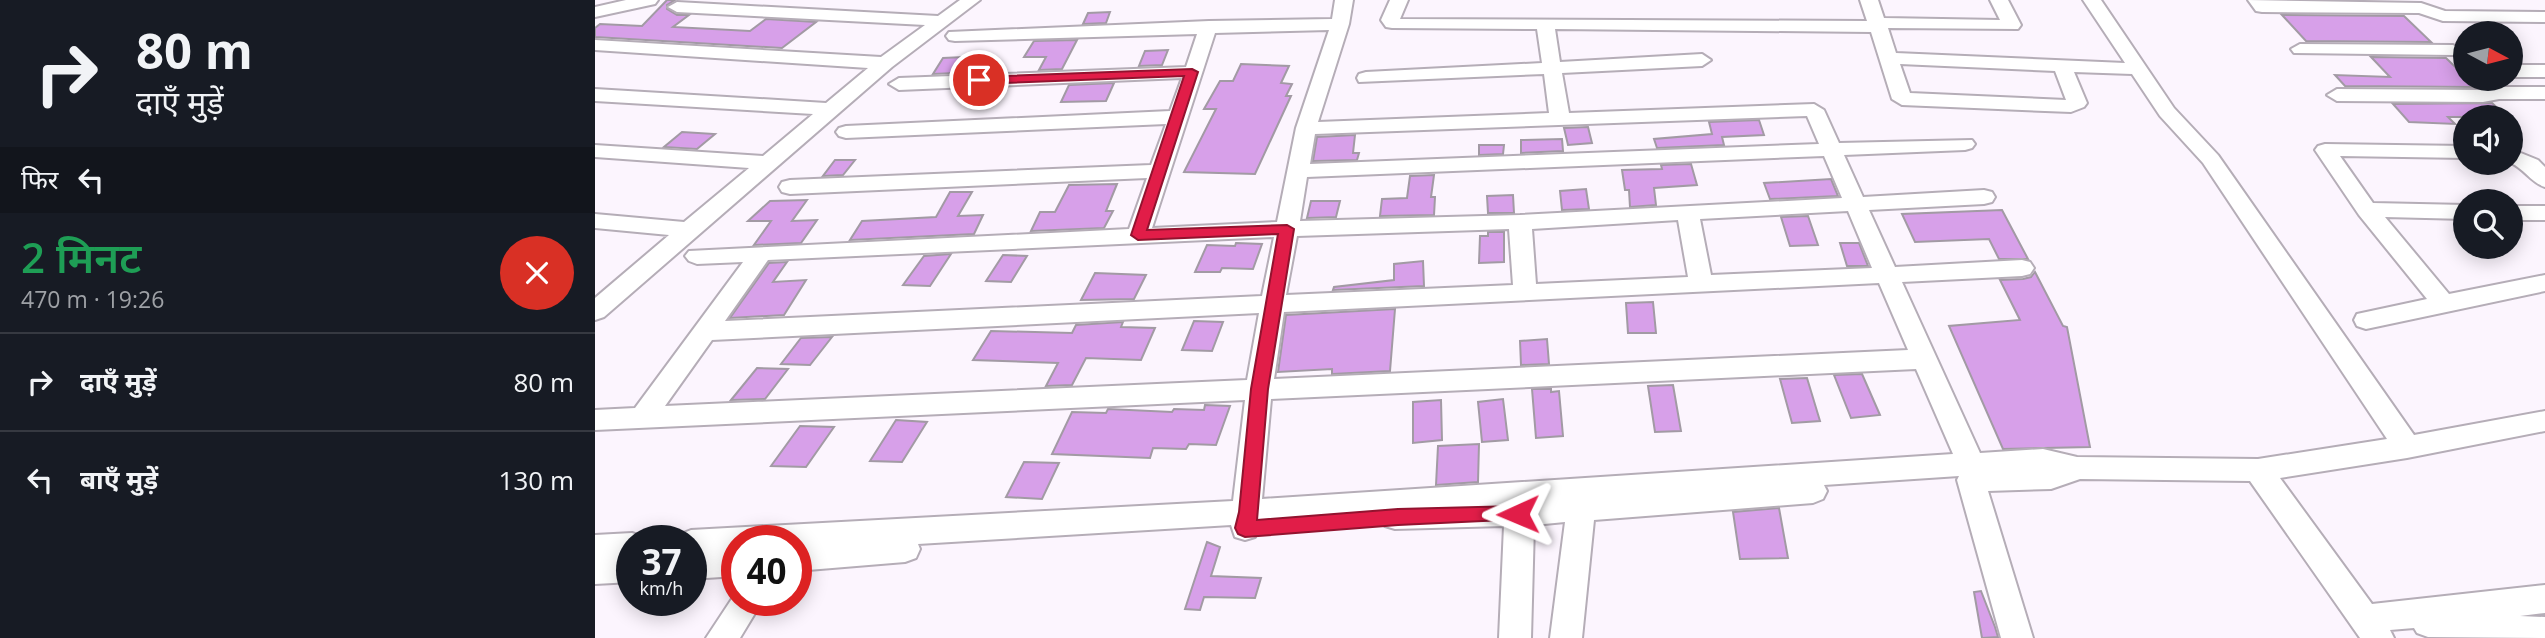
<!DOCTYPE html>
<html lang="hi">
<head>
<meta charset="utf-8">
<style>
  :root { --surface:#171b24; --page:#20242c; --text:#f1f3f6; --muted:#9ea1a6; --line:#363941 }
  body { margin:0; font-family:"Open Sans","Noto Sans Devanagari",sans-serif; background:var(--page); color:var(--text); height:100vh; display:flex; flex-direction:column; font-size:26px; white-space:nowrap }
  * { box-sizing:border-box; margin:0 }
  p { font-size:23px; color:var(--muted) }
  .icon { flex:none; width:38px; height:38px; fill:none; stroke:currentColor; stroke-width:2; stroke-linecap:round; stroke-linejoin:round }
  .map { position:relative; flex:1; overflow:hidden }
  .side { display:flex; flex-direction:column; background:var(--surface); width:595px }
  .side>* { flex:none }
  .banner { background:#171b24; color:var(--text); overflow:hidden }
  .needle { width:46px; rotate:97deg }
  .fabs { position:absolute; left:1858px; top:21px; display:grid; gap:14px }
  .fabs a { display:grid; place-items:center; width:70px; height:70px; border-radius:50%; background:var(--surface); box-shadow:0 4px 18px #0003; font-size:35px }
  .speed { position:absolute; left:21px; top:525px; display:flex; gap:14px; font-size:35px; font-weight:700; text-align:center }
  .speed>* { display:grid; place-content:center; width:91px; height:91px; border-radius:50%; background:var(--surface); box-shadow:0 4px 18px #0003; line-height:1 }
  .speed small { font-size:18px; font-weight:400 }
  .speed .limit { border:10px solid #d22; background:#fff; color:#111 }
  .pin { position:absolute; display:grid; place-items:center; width:60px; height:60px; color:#fff; margin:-30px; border:4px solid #fff; border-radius:50%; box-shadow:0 2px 7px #0007 }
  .me { position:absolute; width:77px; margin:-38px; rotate:269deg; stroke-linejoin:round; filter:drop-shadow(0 0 5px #0008) }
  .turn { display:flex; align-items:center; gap:24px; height:147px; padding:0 21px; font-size:32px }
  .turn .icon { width:91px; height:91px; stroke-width:2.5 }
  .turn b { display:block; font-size:49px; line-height:60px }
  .then { display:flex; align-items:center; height:66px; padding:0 21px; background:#0003; gap:14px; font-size:26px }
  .round { display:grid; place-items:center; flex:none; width:74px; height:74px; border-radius:37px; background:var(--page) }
  .head { display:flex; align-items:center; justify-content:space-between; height:119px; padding:0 21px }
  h1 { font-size:42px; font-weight:600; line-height:52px; color:#1e9e55 }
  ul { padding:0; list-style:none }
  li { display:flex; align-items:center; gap:21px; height:98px; padding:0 21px; border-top:2px solid var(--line) }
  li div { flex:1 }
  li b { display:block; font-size:26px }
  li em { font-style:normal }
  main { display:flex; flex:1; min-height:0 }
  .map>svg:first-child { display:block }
</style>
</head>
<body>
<main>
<section class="side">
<div class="banner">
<div class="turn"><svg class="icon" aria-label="right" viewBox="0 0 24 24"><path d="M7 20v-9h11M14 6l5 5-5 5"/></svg><div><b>80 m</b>दाएँ मुड़ें</div></div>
<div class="then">फिर<svg class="icon" aria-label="left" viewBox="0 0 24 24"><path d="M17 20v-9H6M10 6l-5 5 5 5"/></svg></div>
</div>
<div class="head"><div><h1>2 मिनट</h1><p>470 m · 19:26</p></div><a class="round" style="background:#d93025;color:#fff"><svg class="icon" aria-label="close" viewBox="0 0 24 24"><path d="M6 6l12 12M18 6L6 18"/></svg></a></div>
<ul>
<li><svg class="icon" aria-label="right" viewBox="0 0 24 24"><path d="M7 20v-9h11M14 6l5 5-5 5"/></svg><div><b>दाएँ मुड़ें</b></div><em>80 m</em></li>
<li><svg class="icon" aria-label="left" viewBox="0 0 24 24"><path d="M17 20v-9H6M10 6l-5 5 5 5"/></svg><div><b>बाएँ मुड़ें</b></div><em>130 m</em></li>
</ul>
</section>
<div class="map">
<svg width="1950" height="638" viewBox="0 0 1950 638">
  <rect width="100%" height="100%" fill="#fcf5fe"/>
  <!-- building -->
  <path fill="#d7a0e9" stroke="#a29aa4" stroke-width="2" d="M 72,0 L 80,0 L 72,5 L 72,9 L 82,15 L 94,15 L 78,27 L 155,31 L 171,19 L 221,22 L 187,48 L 0,37 L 0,28 L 5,24 L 47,26 Z
    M 515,12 L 511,23 L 488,24 L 493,13 Z
    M 1687,15 L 1809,16 L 1836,42 L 1711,41 Z
    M 482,40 L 467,69 L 444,70 L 451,57 L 429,57 L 439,41 Z
    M 573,50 L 567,65 L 544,66 L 550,51 Z
    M 390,56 L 381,72 L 338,74 L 348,58 Z
    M 1776,57 L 1851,58 L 1881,87 L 1750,86 L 1740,75 L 1795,77 Z
    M 646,64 L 694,66 L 686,83 L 697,84 L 691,96 L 696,96 L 660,174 L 589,172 L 621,109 L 609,109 L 625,81 L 638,81 Z
    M 519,83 L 511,101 L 466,102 L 474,85 Z
    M 1897,103 L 1912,117 L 1853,117 L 1860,124 L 1814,122 L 1798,104 Z
    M 1164,120 L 1169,135 L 1127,137 L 1129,145 L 1062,148 L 1059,139 L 1117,134 L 1114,122 Z
    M 993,127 L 997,143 L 973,145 L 969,128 Z
    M 87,132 L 120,134 L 102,149 L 69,147 Z
    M 760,135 L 758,153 L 764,153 L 762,160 L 718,161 L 722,137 Z
    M 967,139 L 968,151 L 926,153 L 926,140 Z
    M 884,145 L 909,145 L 908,154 L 884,155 Z
    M 240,160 L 260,160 L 248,175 L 228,176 Z
    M 1096,164 L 1102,185 L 1059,188 L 1061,205 L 1035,207 L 1034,190 L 1030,190 L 1027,170 L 1067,169 L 1066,165 Z
    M 839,175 L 836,197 L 840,197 L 839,215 L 785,216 L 787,199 L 812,198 L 815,176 Z
    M 1236,179 L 1243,196 L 1175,199 L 1169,183 Z
    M 522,184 L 511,211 L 518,211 L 509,228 L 436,231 L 445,212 L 460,212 L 474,185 Z
    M 991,189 L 994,209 L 967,210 L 965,191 Z
    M 355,192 L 377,192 L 363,216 L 388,215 L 379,234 L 255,240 L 267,221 L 341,217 Z
    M 918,195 L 919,213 L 893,213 L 892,196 Z
    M 212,200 L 197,221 L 222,220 L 206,243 L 159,245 L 176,221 L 153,221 L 175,201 Z
    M 716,201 L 745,201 L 741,217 L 712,218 Z
    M 1407,210 L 1433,259 L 1404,259 L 1394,239 L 1320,242 L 1307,214 Z
    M 1213,216 L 1223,245 L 1195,246 L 1186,217 Z
    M 893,232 L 909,232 L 909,262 L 884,263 L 885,236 L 893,236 Z
    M 641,243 L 667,244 L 658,269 L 627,268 L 625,272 L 600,272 L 612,245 L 640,246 Z
    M 1245,243 L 1264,243 L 1273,266 L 1252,266 Z
    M 356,254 L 335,286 L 308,285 L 329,256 Z
    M 408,255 L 432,256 L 416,282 L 391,281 Z
    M 828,261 L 829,286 L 738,290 L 739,287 L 799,280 L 799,264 Z
    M 192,262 L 178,282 L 211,280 L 189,315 L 135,318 L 174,263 Z
    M 1440,272 L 1468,326 L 1472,327 L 1495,447 L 1408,449 L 1354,326 L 1425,320 L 1405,280 L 1428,279 L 1436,277 Z
    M 500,273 L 551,275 L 539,299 L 486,300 Z
    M 1058,302 L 1061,333 L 1033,333 L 1031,303 Z
    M 800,309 L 795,371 L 737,374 L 737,369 L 683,372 L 691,315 Z
    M 599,321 L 628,322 L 617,351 L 587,350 Z
    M 528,322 L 526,327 L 560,328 L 546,360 L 491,358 L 477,385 L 451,386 L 463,363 L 378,360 L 396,331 L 477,333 L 481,325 Z
    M 237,337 L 215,365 L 186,364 L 206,338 Z
    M 952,339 L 954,364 L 926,365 L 925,341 Z
    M 162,368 L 193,369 L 170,399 L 136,400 Z
    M 1267,374 L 1285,415 L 1256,418 L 1239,375 Z
    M 1212,378 L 1225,421 L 1197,423 L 1185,379 Z
    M 1078,385 L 1086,431 L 1060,432 L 1053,386 Z
    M 937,389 L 956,389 L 956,392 L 964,391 L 968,436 L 941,438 Z
    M 908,399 L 913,440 L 887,442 L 883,402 Z
    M 846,400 L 847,440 L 818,443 L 818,402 Z
    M 610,405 L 635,406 L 621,445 L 594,444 L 591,449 L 558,448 L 555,458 L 457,454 L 477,412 L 511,413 L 513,409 L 577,412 L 579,409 L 609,410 Z
    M 301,420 L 332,422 L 307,462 L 275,461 Z
    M 205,426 L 239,427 L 211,467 L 176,466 Z
    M 884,444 L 883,482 L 841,485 L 843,446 Z
    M 429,462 L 464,463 L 447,499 L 411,497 Z
    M 1184,508 L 1193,558 L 1145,559 L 1138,512 Z
    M 612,542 L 625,547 L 616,576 L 666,578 L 660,598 L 609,597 L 605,610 L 590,609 Z
    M 1386,591 L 1400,627 L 1403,637 L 1387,638 L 1379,592 Z"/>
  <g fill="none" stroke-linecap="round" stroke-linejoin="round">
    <!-- minor casing -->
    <g stroke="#b5adb7" stroke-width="4">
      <path id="minor" d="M 31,0 L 63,0 L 60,4 L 0,17 L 0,7 Z
        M 365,0 L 385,0 L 297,67 L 9,317 L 0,320 L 0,298 L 74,235 L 0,228 L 0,214 L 89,222 L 154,168 L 0,157 L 0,145 L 168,156 L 218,114 L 0,101 L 0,89 L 231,103 L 273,68 L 0,50 L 0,40 L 286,57 L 330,25 L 82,12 L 73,7 L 82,2 L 343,16 Z
        M 740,0 L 758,0 L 754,24 L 723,122 L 954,113 L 949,74 L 764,82 L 762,78 L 764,74 L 771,72 L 947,63 L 942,29 L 797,28 L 791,27 L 786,20 L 795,0 L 813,0 L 805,19 L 1272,21 L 1265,0 L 1283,0 L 1289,18 L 1405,20 L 1395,0 L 1413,0 L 1426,25 L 1423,29 L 1293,28 L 1301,53 L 1530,63 L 1488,0 L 1506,0 L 1579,108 L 1623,155 L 1819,435 L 1950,411 L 1950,431 L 1812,458 L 1685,478 L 1777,604 L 1950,585 L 1950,613 L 1925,616 L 1950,617 L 1950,638 L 1833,637 L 1822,633 L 1819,628 L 1795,630 L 1799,638 L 1765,638 L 1655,481 L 1485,479 L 1456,489 L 1393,491 L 1438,638 L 1406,638 L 1362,480 L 1364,476 L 1229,485 L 1232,491 L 1228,499 L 1218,503 L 999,520 L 987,638 L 955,638 L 970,522 L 939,525 L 936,638 L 904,638 L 909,526 L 800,529 L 790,526 L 786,515 L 665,523 L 660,537 L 650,540 L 640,537 L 636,525 L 323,544 L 325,549 L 321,558 L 310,562 L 201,571 L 201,541 L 142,541 L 142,576 L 96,579 L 96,541 L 82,541 L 86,534 L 96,530 L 638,501 L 650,400 L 0,430 L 0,410 L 40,408 L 148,262 L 102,264 L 94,261 L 90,256 L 94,251 L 534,229 L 552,178 L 195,194 L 187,192 L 184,187 L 187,182 L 195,180 L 556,165 L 571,124 L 251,138 L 244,136 L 241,132 L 244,128 L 251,126 L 575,111 L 587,78 L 304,90 L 294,84 L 304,78 L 591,67 L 602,34 L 360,41 L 354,40 L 351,36 L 354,32 L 614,21 L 737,19 ZM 960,29 L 1276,32 L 1297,99 L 1307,105 L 1476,112 L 1489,107 L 1492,103 L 1479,72 L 1537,74 L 1565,116 L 1608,163 L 1792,439 L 1663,459 L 1482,457 L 1448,449 L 1385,453 L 1307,282 L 1427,276 L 1435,274 L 1439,268 L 1435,262 L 1427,260 L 1300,267 L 1274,210 L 1389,204 L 1397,202 L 1400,197 L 1397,192 L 1389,190 L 1268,197 L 1249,155 L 1370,150 L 1377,148 L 1380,144 L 1377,140 L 1244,143 L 1229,110 L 1219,104 L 974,113 L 967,73 L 1107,66 L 1116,60 L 1107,54 L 965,62 ZM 734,30 L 701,128 L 682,222 L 557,228 L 620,33 ZM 1305,64 L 1460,71 L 1471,100 L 1315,93 ZM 1212,116 L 1224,144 L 715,164 L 720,134 ZM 1229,156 L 1247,198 L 925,215 L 705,221 L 712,177 ZM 1253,211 L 1277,268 L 1116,275 L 1105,219 ZM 1083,220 L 1093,277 L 941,284 L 937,229 ZM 914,229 L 918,285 L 691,295 L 702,236 ZM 679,237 L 667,296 L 130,321 L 173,260 ZM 1284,283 L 1313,350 L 679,379 L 689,312 ZM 664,313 L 652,380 L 70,406 L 117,340 ZM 1321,369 L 1358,454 L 667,499 L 676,399 Z
        M 1653,0 L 1826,3 L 1850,11 L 1950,12 L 1950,22 L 1848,21 L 1824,13 L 1667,12 L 1661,11 Z
        M 1705,44 L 1858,45 L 1867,50 L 1858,55 L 1699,53 L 1696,49 Z
        M 1916,65 L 1950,65 L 1950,77 L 1916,77 Z
        M 1885,79 L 1900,79 L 1909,87 L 1950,87 L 1950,99 L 1904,99 L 1888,102 L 1742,101 L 1732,95 L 1742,89 L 1889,90 L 1882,82 Z
        M 1730,144 L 1871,146 L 1871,158 L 1745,156 L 1778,203 L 1871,205 L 1871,219 L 1790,217 L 1854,294 L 1950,275 L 1950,291 L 1771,329 L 1762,326 L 1759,320 L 1762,314 L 1832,299 L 1764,215 L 1720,150 L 1723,146 Z
        M 1916,149 L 1943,160 L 1950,167 L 1950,187 C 1937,183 1929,169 1916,163 Z
        M 1916,206 L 1950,206 L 1950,220 L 1916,220 Z
        M 37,533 L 48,537 L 49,541 L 37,541 L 37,582 L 0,584 L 0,535 Z
        M 142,591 L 142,600 L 168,600 L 145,638 L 111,638 Z"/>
    </g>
    <!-- minor -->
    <use href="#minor" fill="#fff" fill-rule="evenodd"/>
  </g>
  <!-- route -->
  <path fill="#e11d48" stroke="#92132f" stroke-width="2" d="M 597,69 L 603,72 L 552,230 L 692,225 L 699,229 L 673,389 L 662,520 L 803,509 L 923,506 L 930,508 L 933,514 L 930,519 L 803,525 L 650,537 L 643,534 L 640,528 L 644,512 L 656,389 L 683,234 L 543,240 L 536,235 L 589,76 L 384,84 L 377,80 L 384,77 Z"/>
</svg>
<div class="fabs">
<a><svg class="needle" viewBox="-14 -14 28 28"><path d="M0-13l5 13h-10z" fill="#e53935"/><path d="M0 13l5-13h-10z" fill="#9ea1a6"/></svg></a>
<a><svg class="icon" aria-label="sound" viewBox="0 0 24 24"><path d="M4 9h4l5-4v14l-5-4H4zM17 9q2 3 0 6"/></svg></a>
<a><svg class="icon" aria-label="search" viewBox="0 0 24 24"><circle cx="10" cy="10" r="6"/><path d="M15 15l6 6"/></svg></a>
</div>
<div class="speed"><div>37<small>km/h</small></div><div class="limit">40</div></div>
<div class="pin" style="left:384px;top:80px;background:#d93025"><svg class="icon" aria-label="arrive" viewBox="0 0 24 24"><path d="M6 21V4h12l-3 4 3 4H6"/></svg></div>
<svg class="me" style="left:923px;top:514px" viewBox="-20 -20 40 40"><path d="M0-17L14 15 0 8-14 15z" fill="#e11d48" stroke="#fff" stroke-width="4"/></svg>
</div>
</main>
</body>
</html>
